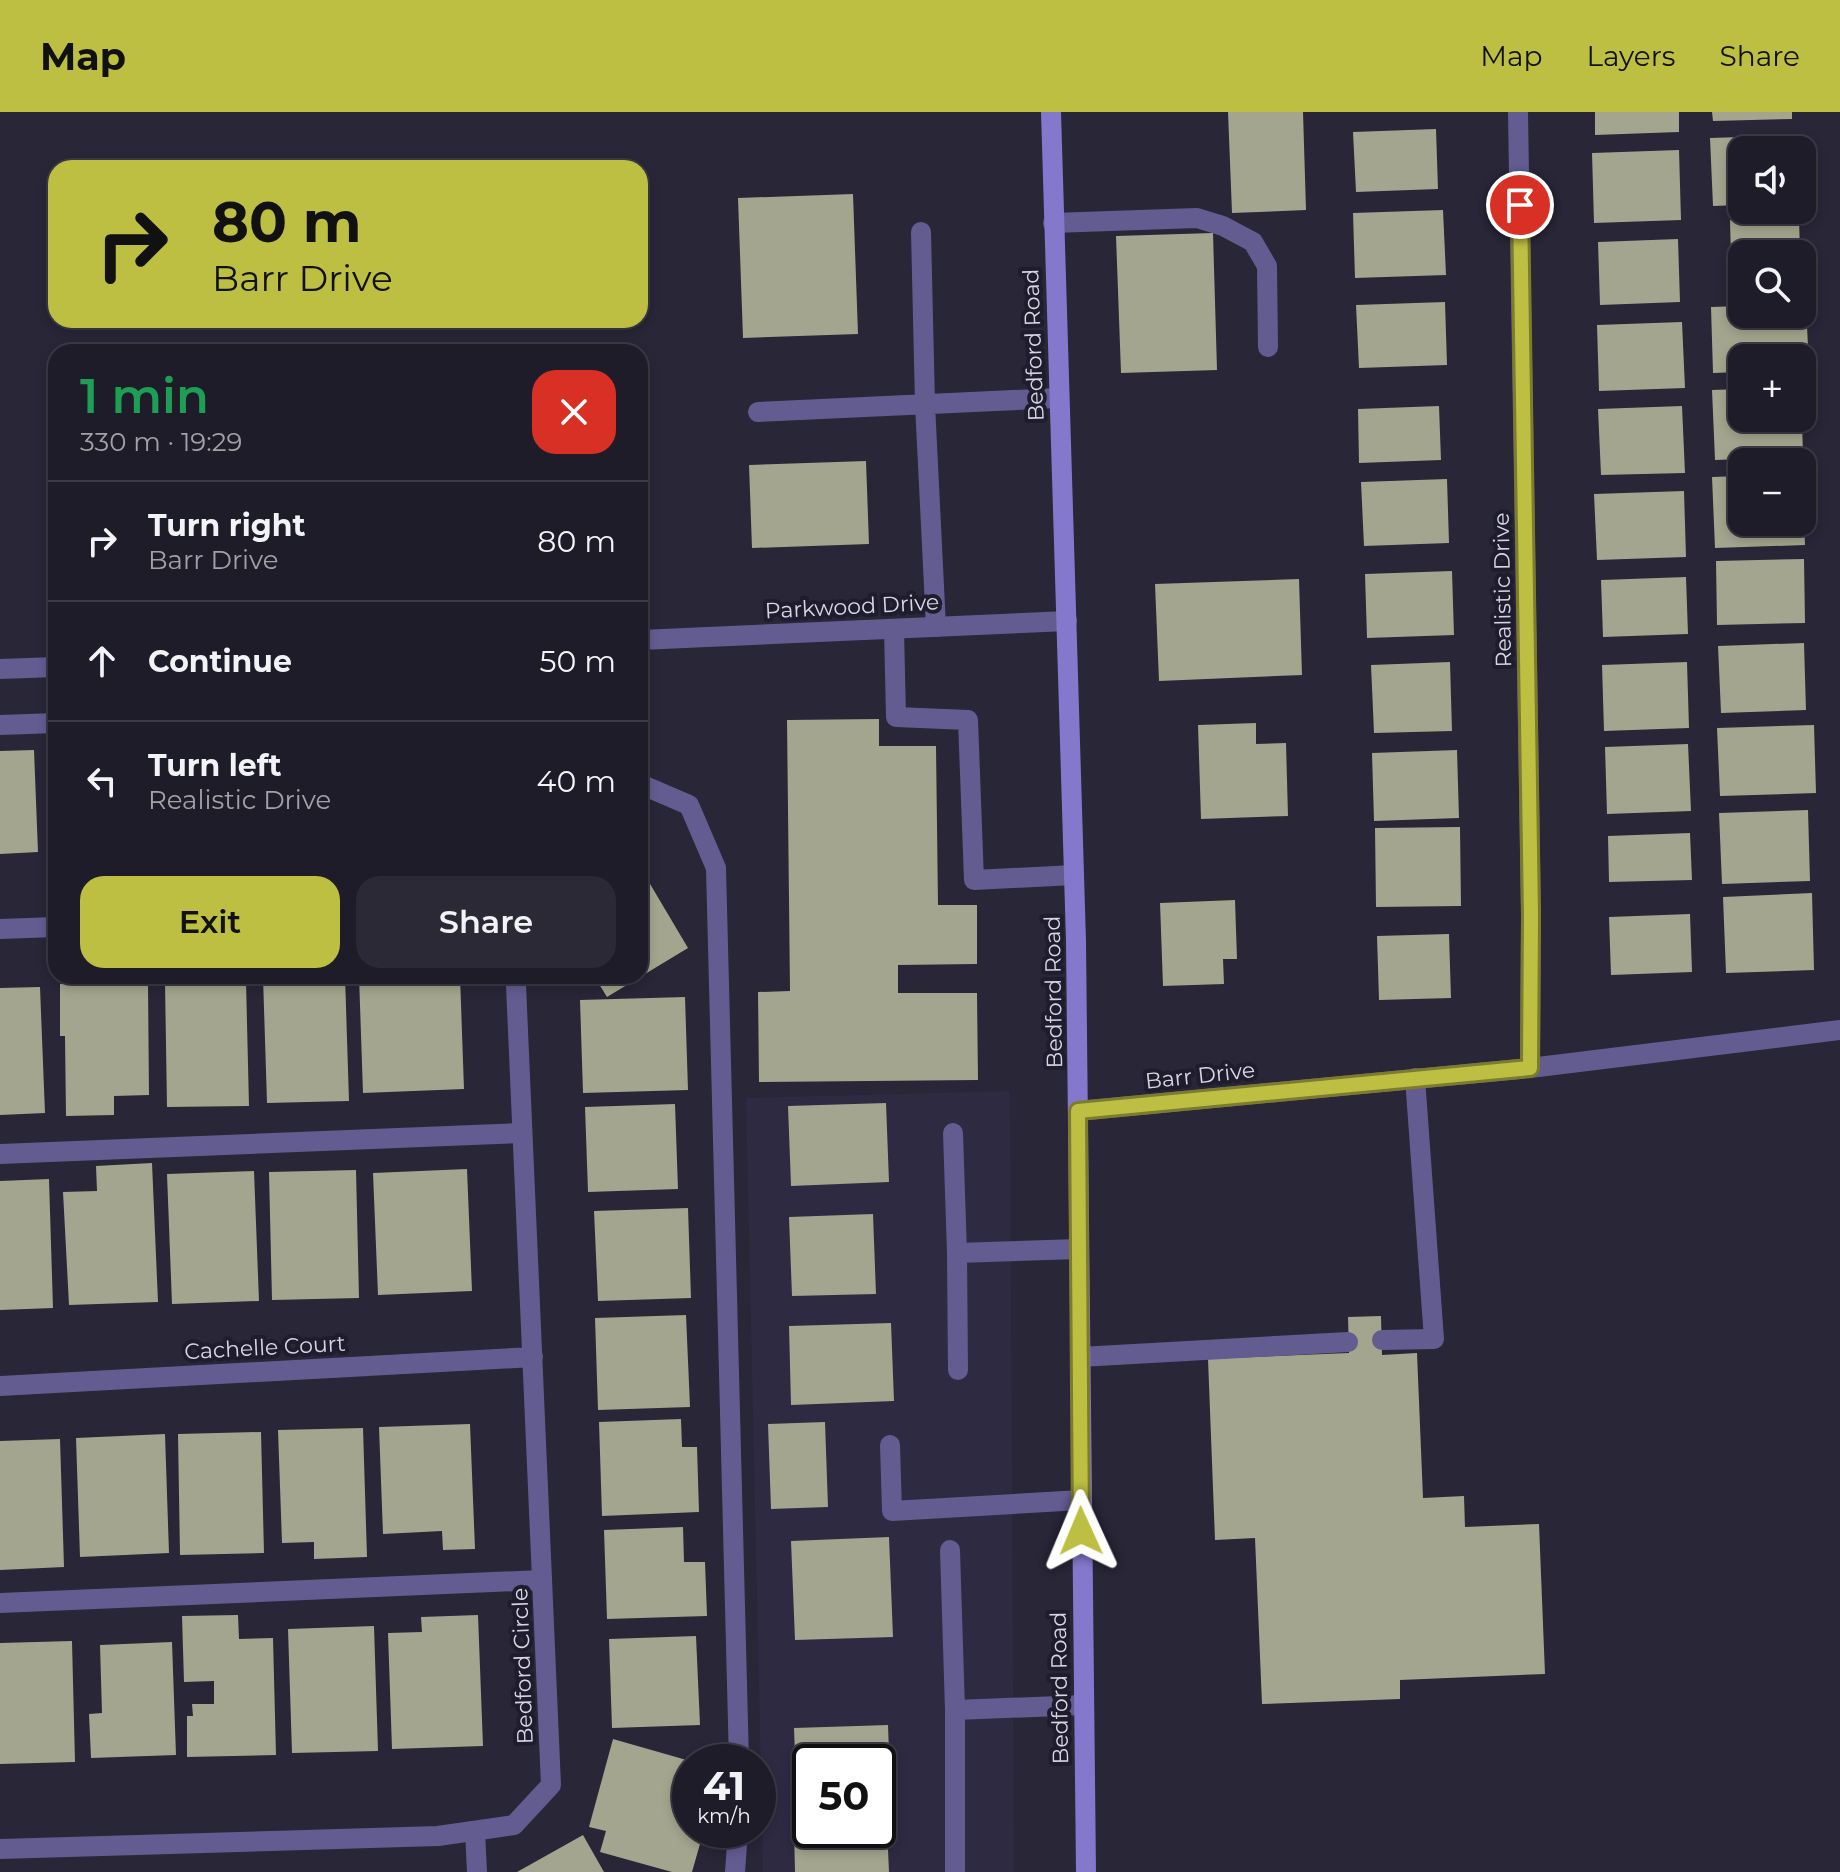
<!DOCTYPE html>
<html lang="en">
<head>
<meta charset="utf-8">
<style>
  :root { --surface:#1e1c29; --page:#2b2935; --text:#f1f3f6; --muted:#a1a1a8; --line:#3c3a46; --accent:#bdbf43 }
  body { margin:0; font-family:Montserrat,sans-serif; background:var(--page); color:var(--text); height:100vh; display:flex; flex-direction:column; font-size:30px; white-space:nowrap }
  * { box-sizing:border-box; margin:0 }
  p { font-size:26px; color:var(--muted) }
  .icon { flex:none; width:44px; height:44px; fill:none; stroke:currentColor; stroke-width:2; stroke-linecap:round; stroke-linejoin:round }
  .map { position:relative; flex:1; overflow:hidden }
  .drawer { position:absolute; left:48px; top:232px; width:600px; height:640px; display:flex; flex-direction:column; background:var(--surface); border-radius:24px; box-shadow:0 4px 12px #0003,0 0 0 2px var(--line) }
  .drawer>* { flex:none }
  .banner { position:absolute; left:48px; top:48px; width:600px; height:168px; border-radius:24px; box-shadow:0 4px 12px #0003,0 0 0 2px var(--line); background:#bdbf43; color:#111; overflow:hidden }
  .controls { position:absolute; left:1728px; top:24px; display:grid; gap:16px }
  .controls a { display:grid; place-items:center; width:88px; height:88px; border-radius:16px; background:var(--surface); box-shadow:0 4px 12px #0003,0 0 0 2px var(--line); font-size:40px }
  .speed { position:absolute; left:672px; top:1632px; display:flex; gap:16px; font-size:40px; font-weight:700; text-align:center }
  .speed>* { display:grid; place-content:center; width:104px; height:104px; border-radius:50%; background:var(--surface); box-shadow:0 4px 12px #0003,0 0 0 2px var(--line); line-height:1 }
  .speed small { font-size:20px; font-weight:400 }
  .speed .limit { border:4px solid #111; border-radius:12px; background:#fff; color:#111 }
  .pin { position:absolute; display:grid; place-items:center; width:68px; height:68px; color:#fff; margin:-34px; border:4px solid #fff; border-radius:50%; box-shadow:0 2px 8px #0007 }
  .me { position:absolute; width:88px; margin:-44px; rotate:359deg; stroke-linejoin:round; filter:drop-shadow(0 0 6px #0008) }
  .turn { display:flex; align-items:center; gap:28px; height:168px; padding:0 32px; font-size:36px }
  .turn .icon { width:104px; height:104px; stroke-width:2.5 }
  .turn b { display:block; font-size:56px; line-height:68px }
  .round { display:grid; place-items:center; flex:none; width:84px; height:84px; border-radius:24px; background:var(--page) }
  .headline { display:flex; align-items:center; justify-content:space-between; height:136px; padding:0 32px }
  h1 { font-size:48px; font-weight:600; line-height:60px; color:#1e9e55 }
  .primary-button { display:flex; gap:16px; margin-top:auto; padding:16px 32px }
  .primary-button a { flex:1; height:92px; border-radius:24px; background:var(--accent); color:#111; font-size:32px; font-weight:600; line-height:92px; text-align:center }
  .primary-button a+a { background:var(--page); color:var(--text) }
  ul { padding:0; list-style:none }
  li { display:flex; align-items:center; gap:24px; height:120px; padding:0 32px; border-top:2px solid var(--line) }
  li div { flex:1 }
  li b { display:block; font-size:30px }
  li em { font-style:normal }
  header { display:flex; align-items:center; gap:48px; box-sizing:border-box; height:112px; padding:0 40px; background:var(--accent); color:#111 }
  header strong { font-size:38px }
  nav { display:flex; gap:44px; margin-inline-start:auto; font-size:28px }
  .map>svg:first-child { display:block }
</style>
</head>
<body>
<header>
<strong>Map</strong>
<nav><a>Map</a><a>Layers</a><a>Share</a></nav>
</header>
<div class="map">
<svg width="1840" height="1760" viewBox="0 0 1840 1760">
  <rect width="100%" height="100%" fill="#282637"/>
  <!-- built -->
  <path fill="#2d2a42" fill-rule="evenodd" d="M 1010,979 L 1014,1760 L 763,1760 L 746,986 ZM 810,1650 L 878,1650 L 878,1718 L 810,1718 Z"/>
  <!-- building -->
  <path fill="#a3a58e" d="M 1228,0 L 1303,0 L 1306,98 L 1232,101 Z
    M 1595,0 L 1679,0 L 1679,20 L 1595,23 Z
    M 1712,0 L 1792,0 L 1792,7 L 1713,9 Z
    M 1436,17 L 1438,77 L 1356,80 L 1353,20 Z
    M 1802,23 L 1802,38 L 1742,38 L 1742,93 L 1713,94 L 1710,26 Z
    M 1679,38 L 1681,108 L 1594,111 L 1592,41 Z
    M 853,82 L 858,222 L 743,226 L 738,86 Z
    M 1443,98 L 1446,163 L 1355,166 L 1353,101 Z
    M 1799,106 L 1800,142 L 1742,142 L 1742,179 L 1732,180 L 1730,108 Z
    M 1213,121 L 1217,258 L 1121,261 L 1116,124 Z
    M 1678,127 L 1680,190 L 1600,193 L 1598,130 Z
    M 1445,190 L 1447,253 L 1359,256 L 1356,193 Z
    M 1802,192 L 1806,192 L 1809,257 L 1802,257 L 1802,246 L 1742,246 L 1742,260 L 1713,261 L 1711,195 L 1742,194 L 1742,202 L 1802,202 Z
    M 1682,210 L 1685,276 L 1599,279 L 1597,213 Z
    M 1742,277 L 1742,306 L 1802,306 L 1803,345 L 1715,348 L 1712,278 Z
    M 1439,294 L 1441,348 L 1359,351 L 1358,297 Z
    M 1682,294 L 1685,361 L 1601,363 L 1598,297 Z
    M 866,349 L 869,432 L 752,436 L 749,353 Z
    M 1742,364 L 1742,410 L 1804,410 L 1805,433 L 1715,436 L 1712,365 Z
    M 1447,367 L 1449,431 L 1364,434 L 1361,370 Z
    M 1684,379 L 1686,445 L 1597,448 L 1594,382 Z
    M 1804,447 L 1805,511 L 1717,513 L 1716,449 Z
    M 1452,459 L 1454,523 L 1367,526 L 1365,462 Z
    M 1686,465 L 1688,522 L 1603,525 L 1601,468 Z
    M 1299,467 L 1302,563 L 1159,569 L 1155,472 Z
    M 1804,531 L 1806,598 L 1721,601 L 1718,534 Z
    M 1450,550 L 1452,619 L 1374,621 L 1371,553 Z
    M 1687,550 L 1689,616 L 1604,619 L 1602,553 Z
    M 879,607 L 879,634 L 936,634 L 938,793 L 977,793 L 977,852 L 898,853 L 898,881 L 977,881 L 978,968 L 759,970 L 758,880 L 790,879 L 787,608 Z
    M 1256,611 L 1256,632 L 1286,631 L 1288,704 L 1201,707 L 1198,613 Z
    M 1814,613 L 1816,681 L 1720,684 L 1717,616 Z
    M 1688,632 L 1691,699 L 1607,702 L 1605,635 Z
    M 34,638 L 38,740 L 0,742 L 0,639 Z
    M 1457,638 L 1459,706 L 1374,709 L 1372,641 Z
    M 49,662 L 56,662 L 56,741 L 52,741 Z
    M 1808,698 L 1810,769 L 1722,772 L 1719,701 Z
    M 1460,715 L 1461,794 L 1376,795 L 1375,716 Z
    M 1690,721 L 1692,768 L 1609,770 L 1608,724 Z
    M 640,755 L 688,836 L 607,885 L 594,864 L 640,864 Z
    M 1812,781 L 1814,858 L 1726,861 L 1723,785 Z
    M 1235,788 L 1237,847 L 1223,847 L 1224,872 L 1163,874 L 1160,791 Z
    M 1690,802 L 1692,860 L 1611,863 L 1609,805 Z
    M 1449,822 L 1451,886 L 1379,888 L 1377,824 Z
    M 345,864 L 349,989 L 267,991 L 263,865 Z
    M 359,864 L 460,864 L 464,977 L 363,981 Z
    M 246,869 L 249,994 L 167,995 L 165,870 Z
    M 148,871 L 149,983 L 114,984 L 114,1003 L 66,1004 L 65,924 L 60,924 L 60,872 Z
    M 40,875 L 45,1001 L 0,1003 L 0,876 Z
    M 685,885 L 688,978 L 583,981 L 580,888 Z
    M 886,991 L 889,1070 L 791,1074 L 788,994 Z
    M 675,992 L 678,1077 L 588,1080 L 585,995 Z
    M 152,1051 L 158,1190 L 69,1193 L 63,1080 L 97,1079 L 96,1054 Z
    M 467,1057 L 472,1179 L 378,1183 L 373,1061 Z
    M 356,1058 L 359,1186 L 272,1188 L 269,1060 Z
    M 254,1059 L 259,1189 L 172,1192 L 167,1062 Z
    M 49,1067 L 53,1196 L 0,1198 L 0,1069 Z
    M 688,1096 L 691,1186 L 598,1189 L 594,1099 Z
    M 873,1102 L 876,1182 L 792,1184 L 789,1105 Z
    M 686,1203 L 690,1295 L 598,1298 L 595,1206 Z
    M 1381,1204 L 1382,1243 L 1417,1241 L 1423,1386 L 1464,1384 L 1465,1415 L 1539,1412 L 1545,1562 L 1400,1568 L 1400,1587 L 1262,1592 L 1255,1426 L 1215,1428 L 1208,1247 L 1349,1241 L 1348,1205 Z
    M 891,1211 L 894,1289 L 791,1293 L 789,1214 Z
    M 681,1307 L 682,1335 L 697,1335 L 699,1400 L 602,1404 L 599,1310 Z
    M 825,1310 L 828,1395 L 771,1397 L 768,1312 Z
    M 470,1312 L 475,1437 L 443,1438 L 442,1419 L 383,1422 L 379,1315 Z
    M 363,1316 L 367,1445 L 314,1447 L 314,1430 L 282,1431 L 278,1318 Z
    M 261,1320 L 264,1441 L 180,1443 L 178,1322 Z
    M 165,1322 L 169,1441 L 80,1445 L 76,1326 Z
    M 60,1327 L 64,1455 L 0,1458 L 0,1329 Z
    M 683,1415 L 684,1450 L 705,1450 L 707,1504 L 607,1507 L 604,1418 Z
    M 889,1425 L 893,1525 L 795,1528 L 791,1429 Z
    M 238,1503 L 239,1527 L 273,1526 L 276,1643 L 187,1645 L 187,1604 L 193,1604 L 192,1592 L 214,1592 L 214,1569 L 184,1570 L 182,1504 Z
    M 478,1503 L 483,1634 L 392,1637 L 388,1521 L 422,1520 L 421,1505 Z
    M 374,1514 L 378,1639 L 292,1641 L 288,1517 Z
    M 696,1524 L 700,1613 L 612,1616 L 609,1527 Z
    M 72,1529 L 75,1650 L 0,1652 L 0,1531 Z
    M 172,1530 L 176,1643 L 91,1646 L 89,1602 L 102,1601 L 100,1533 Z
    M 888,1613 L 891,1696 L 878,1696 L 878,1650 L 810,1650 L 810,1699 L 797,1699 L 794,1616 Z
    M 613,1627 L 690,1649 L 680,1691 L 690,1694 L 690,1718 L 704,1718 L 692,1760 L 672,1760 L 600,1740 L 606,1719 L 589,1715 Z
    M 878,1715 L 887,1715 L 889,1760 L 795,1760 L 794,1718 L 878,1718 Z
    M 583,1723 L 604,1760 L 517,1760 Z"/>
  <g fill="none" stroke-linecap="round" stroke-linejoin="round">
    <!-- service -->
    <path stroke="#635c91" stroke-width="20" d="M 1053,111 L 1197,106 L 1223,114 L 1253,130 L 1267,154 L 1268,235
      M 921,120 L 925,292 L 936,515
      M 758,300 L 1058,286
      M 894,517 L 896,605 L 968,608 L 974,768 L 1074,763
      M 0,613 L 56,611
      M 640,672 L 689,693 L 716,756 L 739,1650
      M 953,1021 L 957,1141 L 1079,1137
      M 0,1042 L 522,1021
      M 957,1141 L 958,1258
      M 1382,1228 L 1434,1227 L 1415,966
      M 1080,1245 L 1348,1230
      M 890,1333 L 892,1399 L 1081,1388
      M 950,1438 L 955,1598
      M 0,1491 L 542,1468
      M 475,1719 L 477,1760
      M 735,1760 L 738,1718
      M 955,1760 L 955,1598 L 1084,1593"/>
    <!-- minor -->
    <path stroke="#635c91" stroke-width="20" d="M 1518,0 L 1531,803 L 1530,956
      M 640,528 L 1067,509
      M 0,557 L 56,555
      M 0,817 L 56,815
      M 0,1274 L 533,1245
      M 0,1737 L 438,1724 L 514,1713 L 551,1673 L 516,873 L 513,864"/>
    <!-- tertiary -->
    <path stroke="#635c91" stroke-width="20" d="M 1078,999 L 1530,956 L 1840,918"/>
    <!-- secondary -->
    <path stroke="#8478cc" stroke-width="20" d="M 1051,0 L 1076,829 L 1086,1760"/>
  </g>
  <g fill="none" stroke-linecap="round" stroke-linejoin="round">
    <!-- route casing -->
    <g stroke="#7b7c2c" stroke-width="20">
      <path id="route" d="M 1081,1419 L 1078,999 L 1530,956 L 1531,803 L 1520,93"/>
    </g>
    <!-- route -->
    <use href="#route" stroke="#bdbf43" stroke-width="14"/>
  </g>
  <g text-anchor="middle" stroke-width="8" stroke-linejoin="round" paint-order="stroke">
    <!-- street labels -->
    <g font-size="22" fill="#d7d7e2" stroke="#1e1c2d">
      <text transform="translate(1033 233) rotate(-92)" y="8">Bedford Road</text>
      <text transform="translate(1502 478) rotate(-91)" y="8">Realistic Drive</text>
      <text transform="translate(852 494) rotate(-3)" y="8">Parkwood Drive</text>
      <text transform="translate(1053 880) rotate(-91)" y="8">Bedford Road</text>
      <text transform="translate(1200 963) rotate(-6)" y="8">Barr Drive</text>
      <text transform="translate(265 1235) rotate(-3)" y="8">Cachelle Court</text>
      <text transform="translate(522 1554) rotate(-92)" y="8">Bedford Circle</text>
      <text transform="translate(1059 1576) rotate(-91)" y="8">Bedford Road</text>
    </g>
  </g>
</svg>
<div class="controls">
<a><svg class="icon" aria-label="sound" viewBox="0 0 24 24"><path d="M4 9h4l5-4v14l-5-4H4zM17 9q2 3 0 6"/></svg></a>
<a><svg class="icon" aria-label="search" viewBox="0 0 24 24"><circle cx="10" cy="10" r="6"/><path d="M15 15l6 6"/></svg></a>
<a>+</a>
<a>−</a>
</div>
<div class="speed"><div>41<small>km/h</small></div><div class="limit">50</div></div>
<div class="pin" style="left:1520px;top:93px;background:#d93025"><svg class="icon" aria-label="arrive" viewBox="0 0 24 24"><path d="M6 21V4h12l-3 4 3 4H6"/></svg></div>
<svg class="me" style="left:1081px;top:1419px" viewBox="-20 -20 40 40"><path d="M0-17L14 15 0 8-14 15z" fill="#bdbf43" stroke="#fff" stroke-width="4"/></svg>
<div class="banner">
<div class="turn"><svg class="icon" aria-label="right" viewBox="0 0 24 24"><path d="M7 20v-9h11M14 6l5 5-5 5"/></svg><div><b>80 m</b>Barr Drive</div></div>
</div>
<section class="drawer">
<div class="headline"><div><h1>1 min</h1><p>330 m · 19:29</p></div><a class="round" style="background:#d93025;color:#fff"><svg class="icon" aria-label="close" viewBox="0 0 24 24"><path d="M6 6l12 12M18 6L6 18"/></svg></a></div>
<ul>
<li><svg class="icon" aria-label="right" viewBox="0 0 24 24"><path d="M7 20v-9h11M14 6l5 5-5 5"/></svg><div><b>Turn right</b><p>Barr Drive</p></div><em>80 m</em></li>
<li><svg class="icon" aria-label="ahead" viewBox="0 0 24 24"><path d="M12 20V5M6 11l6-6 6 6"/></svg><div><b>Continue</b></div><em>50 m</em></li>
<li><svg class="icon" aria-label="left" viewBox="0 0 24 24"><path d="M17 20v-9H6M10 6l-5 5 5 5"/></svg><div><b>Turn left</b><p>Realistic Drive</p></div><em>40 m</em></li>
</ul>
<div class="primary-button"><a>Exit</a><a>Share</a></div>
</section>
</div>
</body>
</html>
